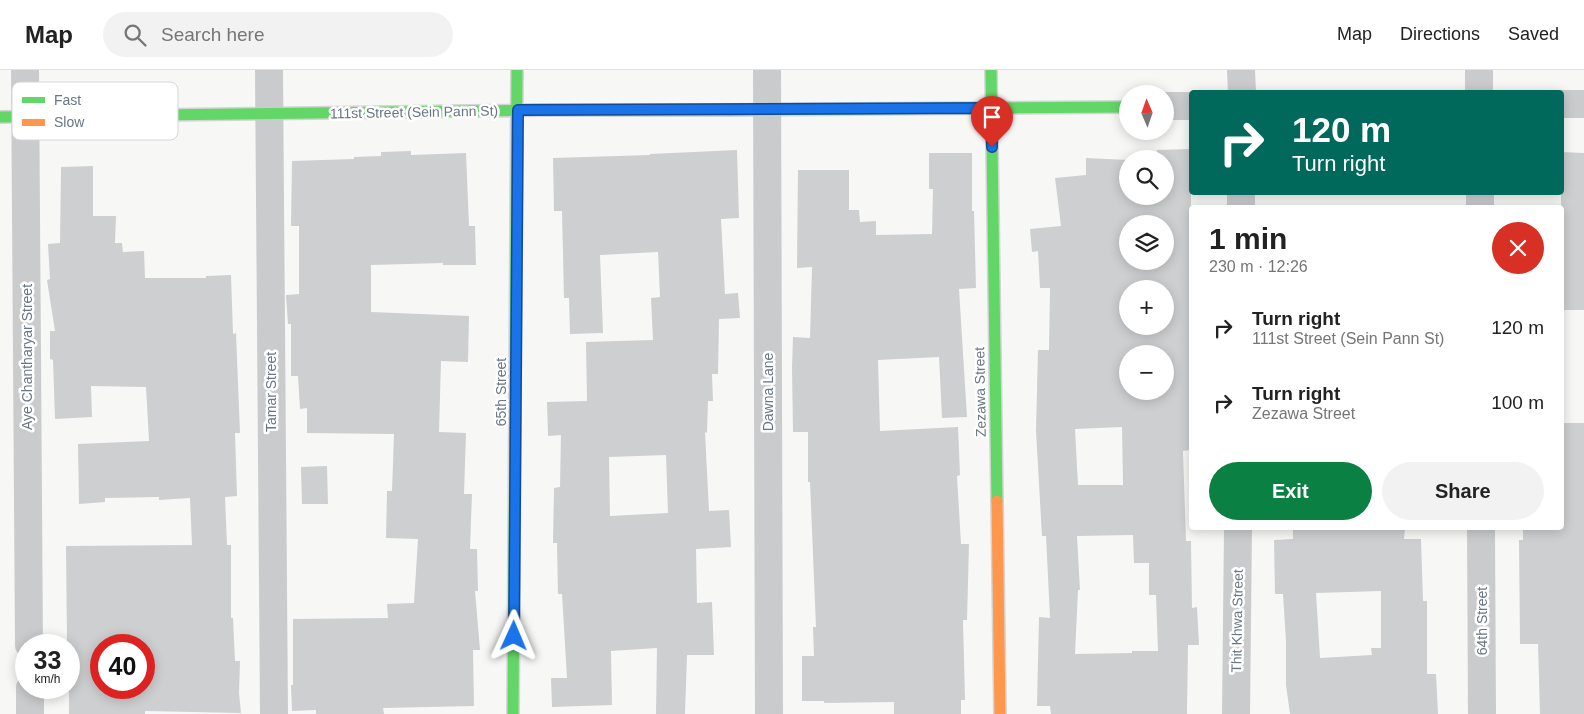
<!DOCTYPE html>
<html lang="en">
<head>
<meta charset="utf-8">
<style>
  :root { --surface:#fff; --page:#f2f2f2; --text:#222; --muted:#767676; --line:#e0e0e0; --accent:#0b8043 }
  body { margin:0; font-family:Helvetica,sans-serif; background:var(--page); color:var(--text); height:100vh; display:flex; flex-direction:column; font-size:19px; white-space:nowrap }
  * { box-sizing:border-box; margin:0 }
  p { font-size:16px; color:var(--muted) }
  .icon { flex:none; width:28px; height:28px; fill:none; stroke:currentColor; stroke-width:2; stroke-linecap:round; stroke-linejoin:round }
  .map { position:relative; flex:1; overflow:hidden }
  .panel { position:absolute; left:1189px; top:135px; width:375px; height:325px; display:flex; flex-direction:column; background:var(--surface); border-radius:5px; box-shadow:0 2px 12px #0003 }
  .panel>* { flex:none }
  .hud { position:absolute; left:1189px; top:20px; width:375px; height:105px; border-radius:5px; box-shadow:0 2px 12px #0003; background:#00695c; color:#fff; overflow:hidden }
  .needle { width:32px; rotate:358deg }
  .controls { position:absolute; left:1119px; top:15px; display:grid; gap:10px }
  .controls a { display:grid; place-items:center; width:55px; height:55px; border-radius:50%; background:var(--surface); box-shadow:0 2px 12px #0003; font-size:25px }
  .speed { position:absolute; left:15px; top:564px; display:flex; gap:10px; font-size:25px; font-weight:700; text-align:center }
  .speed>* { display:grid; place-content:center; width:65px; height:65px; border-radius:50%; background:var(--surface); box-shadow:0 2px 12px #0003; line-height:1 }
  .speed small { font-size:12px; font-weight:400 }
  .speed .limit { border:8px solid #d22; background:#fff; color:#111 }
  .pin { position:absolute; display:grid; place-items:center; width:42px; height:42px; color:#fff; margin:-51px -21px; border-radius:50% 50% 50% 0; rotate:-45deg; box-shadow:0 0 5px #0007 }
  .pin .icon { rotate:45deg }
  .me { position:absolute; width:55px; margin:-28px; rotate:1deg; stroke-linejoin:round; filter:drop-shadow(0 0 4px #0008) }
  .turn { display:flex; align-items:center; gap:18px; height:105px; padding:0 20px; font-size:22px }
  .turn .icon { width:65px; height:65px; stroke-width:2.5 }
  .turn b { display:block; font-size:35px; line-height:42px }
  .round { display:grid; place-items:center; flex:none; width:52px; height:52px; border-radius:26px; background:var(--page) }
  .overview { display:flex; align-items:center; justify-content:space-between; height:85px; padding:0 20px }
  h1 { font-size:30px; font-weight:800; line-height:38px }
  .primary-button { display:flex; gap:10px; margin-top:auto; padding:10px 20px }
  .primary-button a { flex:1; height:58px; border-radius:30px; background:var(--accent); color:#fff; font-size:20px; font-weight:800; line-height:58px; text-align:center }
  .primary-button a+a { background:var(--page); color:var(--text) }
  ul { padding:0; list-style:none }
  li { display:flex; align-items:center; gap:15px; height:75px; padding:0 20px }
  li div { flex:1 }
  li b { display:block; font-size:19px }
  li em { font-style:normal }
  header { display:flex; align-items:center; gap:30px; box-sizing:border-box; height:70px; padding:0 25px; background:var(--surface); border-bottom:1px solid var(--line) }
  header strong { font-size:24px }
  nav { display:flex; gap:28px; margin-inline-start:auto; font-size:18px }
  .search { width:350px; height:45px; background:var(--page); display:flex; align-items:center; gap:12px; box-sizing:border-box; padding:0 18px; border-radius:28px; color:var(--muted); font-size:19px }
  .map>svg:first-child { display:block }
</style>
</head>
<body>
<header>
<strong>Map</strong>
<div class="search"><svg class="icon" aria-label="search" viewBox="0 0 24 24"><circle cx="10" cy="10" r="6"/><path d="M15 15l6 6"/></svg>Search here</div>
<nav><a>Map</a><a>Directions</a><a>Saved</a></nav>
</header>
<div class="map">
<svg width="1584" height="644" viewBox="0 0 1584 644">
  <rect width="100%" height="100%" fill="#f7f7f6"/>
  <!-- building -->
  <path fill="#cdcfd0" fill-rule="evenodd" d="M 1191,79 L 1191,237 L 1189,237 L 1191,284 L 1190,380 L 1183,381 L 1186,471 L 1191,471 L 1192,538 L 1197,537 L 1199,575 L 1188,575 L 1187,644 L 1051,644 L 1050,636 L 1037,636 L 1039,547 L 1050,548 L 1046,466 L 1042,466 L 1036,361 L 1038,280 L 1049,280 L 1050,218 L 1040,218 L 1038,181 L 1032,182 L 1030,159 L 1061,156 L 1055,108 L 1086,105 L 1086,88 L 1128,90 L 1128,126 L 1165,126 L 1165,89 L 1134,89 L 1134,84 L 1157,85 L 1157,80 ZM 1128,154 L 1165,154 L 1165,191 L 1128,191 ZM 1128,219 L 1165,219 L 1165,256 L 1128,256 ZM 1128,284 L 1165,284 L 1165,321 L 1128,321 ZM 1122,357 L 1123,415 L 1078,415 L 1075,359 ZM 1133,465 L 1134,493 L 1149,493 L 1149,525 L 1156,525 L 1158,581 L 1132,581 L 1132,583 L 1075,584 L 1078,520 L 1080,520 L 1077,466 Z
    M 737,80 L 739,148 L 721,149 L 725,224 L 738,223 L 740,248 L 719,249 L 718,304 L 712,304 L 713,331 L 708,331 L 707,363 L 705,362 L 709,441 L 729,440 L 731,477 L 696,479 L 697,533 L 712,532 L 714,585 L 687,585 L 685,644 L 656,644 L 657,578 L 611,581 L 612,635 L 552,637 L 551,608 L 567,608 L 562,524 L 558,524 L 557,473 L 553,473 L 554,418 L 560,417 L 561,365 L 548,366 L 547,332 L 587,331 L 586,272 L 653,270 L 651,228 L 660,227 L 658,182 L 600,185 L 603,263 L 570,264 L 569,228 L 564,228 L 562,141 L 554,141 L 553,88 L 650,85 L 650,84 ZM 666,385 L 668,443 L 610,446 L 609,387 Z
    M 411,81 L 411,85 L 466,83 L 469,156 L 475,156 L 476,195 L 443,195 L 443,193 L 371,195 L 371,242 L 469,246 L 468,292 L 441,291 L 439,362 L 466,363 L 464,424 L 472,424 L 470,479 L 477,479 L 478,521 L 475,521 L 480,580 L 473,580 L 474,636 L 383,638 L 384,644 L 316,644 L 316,640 L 292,641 L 291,615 L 293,615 L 293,549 L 388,548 L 387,534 L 414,533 L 418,469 L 386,468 L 387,421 L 392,421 L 394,364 L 307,363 L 307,338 L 300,339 L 298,306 L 291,306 L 291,254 L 288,254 L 286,226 L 286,225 L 299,224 L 299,156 L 291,156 L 292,91 L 354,89 L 354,87 L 381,86 L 381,82 Z
    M 1561,82 L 1584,83 L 1584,240 L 1561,240 Z
    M 929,83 L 972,83 L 972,141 L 974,141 L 976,218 L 959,219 L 967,347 L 942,348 L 939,287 L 878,290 L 880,361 L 958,357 L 960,405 L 957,406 L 961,474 L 969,474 L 967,550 L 963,550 L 965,630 L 961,630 L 961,644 L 894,644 L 894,632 L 824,633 L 824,631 L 802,631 L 802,586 L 814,586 L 813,557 L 816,557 L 810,412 L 808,412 L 808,362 L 793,362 L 792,298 L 793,267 L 810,268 L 812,197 L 797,198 L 798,100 L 849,100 L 849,140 L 859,140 L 860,152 L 876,151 L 876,165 L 932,164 L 933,119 L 929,119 Z
    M 93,96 L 93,146 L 116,146 L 115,173 L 122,173 L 123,182 L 144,181 L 145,208 L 206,208 L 206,206 L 231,205 L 233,264 L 236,263 L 240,363 L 235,363 L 237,426 L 225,427 L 227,475 L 231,475 L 231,548 L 233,548 L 235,591 L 240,591 L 239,623 L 241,643 L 145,641 L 145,644 L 69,644 L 69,575 L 67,575 L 66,476 L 192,475 L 190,428 L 159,430 L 159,427 L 105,428 L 105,432 L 79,434 L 78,374 L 149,371 L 146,317 L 91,316 L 92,347 L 55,349 L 53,290 L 50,289 L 50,261 L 55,261 L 47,210 L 50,209 L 48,174 L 60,173 L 61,97 ZM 101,575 L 144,575 L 144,618 L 101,618 Z
    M 1561,353 L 1584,353 L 1584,644 L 1540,644 L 1538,574 L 1520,574 L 1519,470 L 1523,470 L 1523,458 L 1561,458 Z
    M 327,396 L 328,434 L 302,434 L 301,397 Z
    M 1293,458 L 1405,458 L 1404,469 L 1421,469 L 1423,531 L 1427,531 L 1427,604 L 1436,604 L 1438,644 L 1290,644 L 1286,615 L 1286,572 L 1283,524 L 1275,524 L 1274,470 L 1293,469 ZM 1381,521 L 1381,578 L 1371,578 L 1372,585 L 1320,588 L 1316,523 Z"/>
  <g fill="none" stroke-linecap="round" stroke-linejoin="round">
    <!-- fast casing -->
    <g stroke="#d3d4d4" stroke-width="14">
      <path id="fast" d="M 991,0 L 997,431
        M 730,40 L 1128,37
        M 0,47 L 541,40
        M 513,644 L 517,0"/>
    </g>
    <!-- slow casing -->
    <g stroke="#d3d4d4" stroke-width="14">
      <path id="slow" d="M 541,40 L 730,40
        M 997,431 L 1000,644"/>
    </g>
    <!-- street -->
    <path stroke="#cacbcc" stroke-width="28" d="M 25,0 L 29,575
      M 269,0 L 274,644
      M 767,0 L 769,644
      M 1241,0 L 1242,22
      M 1479,0 L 1479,22
      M 1561,34 L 1584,34
      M 1165,36 L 1191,36
      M 1480,122 L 1480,138
      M 1241,138 L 1241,122
      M 1481,458 L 1482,644
      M 30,618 L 30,644
      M 1236,644 L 1238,458"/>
    <!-- fast -->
    <use href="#fast" stroke="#63d668" stroke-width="11"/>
    <!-- slow -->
    <use href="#slow" stroke="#ff974d" stroke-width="11"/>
  </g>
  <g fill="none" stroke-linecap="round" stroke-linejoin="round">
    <!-- route casing -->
    <g stroke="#114b97" stroke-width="12">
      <path id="route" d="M 514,566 L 518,40 L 991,38 L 992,77"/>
    </g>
    <!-- route -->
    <use href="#route" stroke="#1a73e8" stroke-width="9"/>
  </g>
  <g text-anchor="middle" stroke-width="5" stroke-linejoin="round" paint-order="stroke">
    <!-- street labels -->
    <g font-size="14" fill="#697684" stroke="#fff">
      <text transform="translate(414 42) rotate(-1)" y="5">111st Street (Sein Pann St)</text>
      <text transform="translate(27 287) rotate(-90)" y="5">Aye Chantharyar Street</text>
      <text transform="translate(271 322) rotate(-90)" y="5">Tamar Street</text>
      <text transform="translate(501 322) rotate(-90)" y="5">65th Street</text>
      <text transform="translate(768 322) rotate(-90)" y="5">Dawna Lane</text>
      <text transform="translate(980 322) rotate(-91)" y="5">Zezawa Street</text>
      <text transform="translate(1237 551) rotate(-89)" y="5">Thit Khwa Street</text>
      <text transform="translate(1482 551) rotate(-90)" y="5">64th Street</text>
    </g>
  </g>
  <!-- legend -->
  <rect x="12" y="12" width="166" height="58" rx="8" fill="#fff" stroke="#d2d6da" stroke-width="1"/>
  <rect x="22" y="27" width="23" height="6" fill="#63d668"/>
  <rect x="22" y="49" width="23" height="7" fill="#ff974d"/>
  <g font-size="14" fill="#697684">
    <text x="54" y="35">Fast</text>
    <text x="54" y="57">Slow</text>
  </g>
</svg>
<div class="controls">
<a><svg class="needle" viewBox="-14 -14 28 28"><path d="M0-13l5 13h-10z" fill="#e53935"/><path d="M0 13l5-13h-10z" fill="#767676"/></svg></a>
<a><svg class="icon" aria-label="search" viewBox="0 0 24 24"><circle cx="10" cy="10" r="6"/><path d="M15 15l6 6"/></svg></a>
<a><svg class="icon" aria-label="layers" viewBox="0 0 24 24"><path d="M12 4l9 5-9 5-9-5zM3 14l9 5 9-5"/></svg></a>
<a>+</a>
<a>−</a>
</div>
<div class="speed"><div>33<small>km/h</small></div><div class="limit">40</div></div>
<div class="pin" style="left:992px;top:77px;background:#d93025"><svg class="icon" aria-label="arrive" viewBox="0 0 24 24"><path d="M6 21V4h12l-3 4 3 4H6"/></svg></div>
<svg class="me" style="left:514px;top:566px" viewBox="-20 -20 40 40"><path d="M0-17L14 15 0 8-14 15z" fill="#1a73e8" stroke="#fff" stroke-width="4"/></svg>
<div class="hud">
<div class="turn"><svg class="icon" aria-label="right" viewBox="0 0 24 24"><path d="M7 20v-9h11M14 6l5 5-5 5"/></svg><div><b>120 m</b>Turn right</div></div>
</div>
<section class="panel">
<div class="overview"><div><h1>1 min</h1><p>230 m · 12:26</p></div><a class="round" style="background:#d93025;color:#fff"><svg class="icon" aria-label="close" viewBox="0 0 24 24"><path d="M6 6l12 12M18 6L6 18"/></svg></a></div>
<ul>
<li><svg class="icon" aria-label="right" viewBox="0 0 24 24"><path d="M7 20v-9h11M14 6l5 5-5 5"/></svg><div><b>Turn right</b><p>111st Street (Sein Pann St)</p></div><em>120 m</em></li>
<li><svg class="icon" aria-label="right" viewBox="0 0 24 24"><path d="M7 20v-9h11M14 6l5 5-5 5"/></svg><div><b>Turn right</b><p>Zezawa Street</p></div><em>100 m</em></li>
</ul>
<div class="primary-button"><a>Exit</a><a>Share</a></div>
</section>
</div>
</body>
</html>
